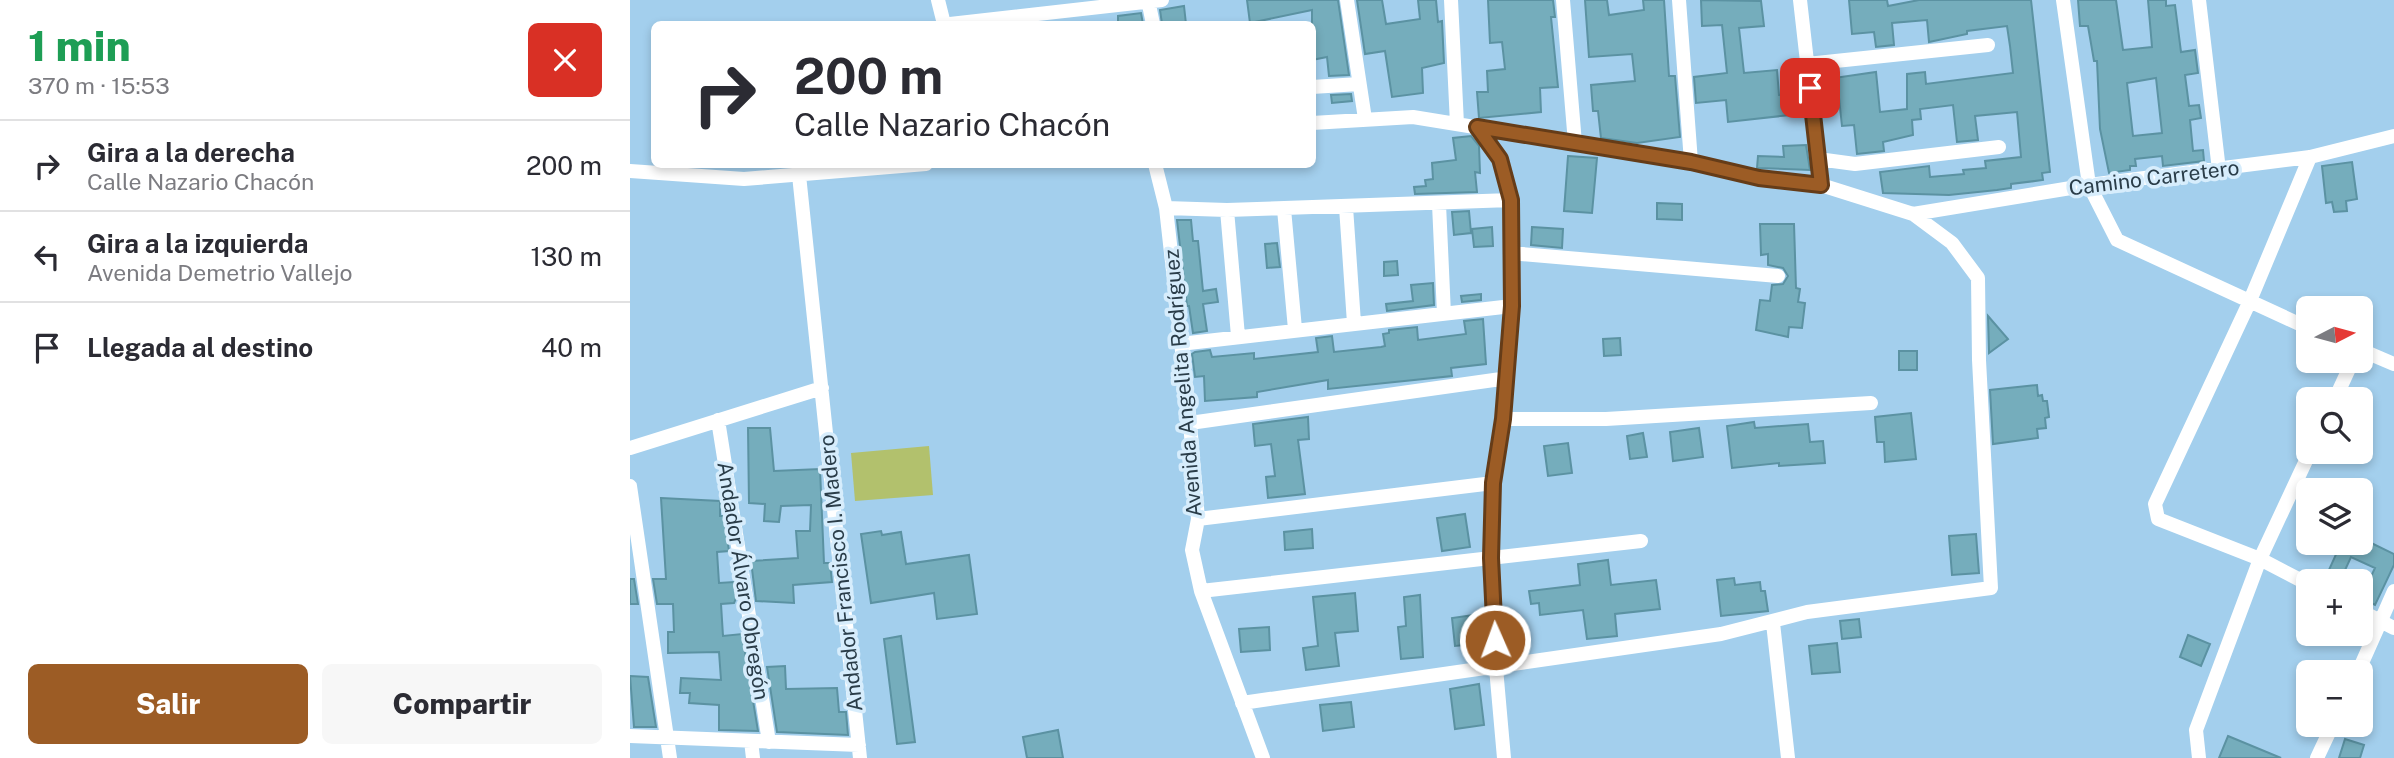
<!DOCTYPE html>
<html lang="es">
<head>
<meta charset="utf-8">
<style>
  :root { --surface:#fff; --page:#f7f7f7; --text:#2b2b33; --muted:#7c7c81; --line:#e1e1e2; --accent:#9c5c25 }
  body { margin:0; font-family:"Public Sans",sans-serif; background:var(--page); color:var(--text); height:100vh; display:flex; flex-direction:column; font-size:26px; white-space:nowrap }
  * { box-sizing:border-box; margin:0 }
  p { font-size:23px; color:var(--muted) }
  .icon { flex:none; width:38px; height:38px; fill:none; stroke:currentColor; stroke-width:2; stroke-linecap:round; stroke-linejoin:round }
  .map { position:relative; flex:1; overflow:hidden }
  .side { display:flex; flex-direction:column; background:var(--surface); width:630px }
  .side>* { flex:none }
  .guide { position:absolute; left:21px; top:21px; width:665px; height:147px; border-radius:10px; box-shadow:0 4px 10px #0003; background:#fff; color:var(--text); overflow:hidden }
  .needle { width:46px; rotate:84deg }
  .tools { position:absolute; left:1666px; top:296px; display:grid; gap:14px }
  .tools a { display:grid; place-items:center; width:77px; height:77px; border-radius:10px; background:var(--surface); box-shadow:0 4px 10px #0003; font-size:35px }
  .pin { position:absolute; display:grid; place-items:center; width:60px; height:60px; color:#fff; margin:-30px; border-radius:14px; box-shadow:0 4px 10px #0006 }
  .me { position:absolute; width:77px; margin:-38px; rotate:358deg; stroke-linejoin:round; filter:drop-shadow(0 0 5px #0008) }
  .turn { display:flex; align-items:center; gap:24px; height:147px; padding:0 28px; font-size:32px }
  .turn .icon { width:91px; height:91px; stroke-width:2.5 }
  .turn b { display:block; font-size:49px; line-height:60px }
  .round { display:grid; place-items:center; flex:none; width:74px; height:74px; border-radius:10px; background:var(--page) }
  .summary { display:flex; align-items:center; justify-content:space-between; height:119px; padding:0 28px }
  h1 { font-size:42px; font-weight:800; line-height:52px; color:#1e9e55 }
  .cta { display:flex; gap:14px; margin-top:auto; padding:14px 28px }
  .cta a { flex:1; height:80px; border-radius:10px; background:var(--accent); color:#fff; font-size:28px; font-weight:800; line-height:80px; text-align:center }
  .cta a+a { background:var(--page); color:var(--text) }
  ul { padding:0; list-style:none }
  li { display:flex; align-items:center; gap:21px; height:91px; padding:0 28px; border-top:2px solid var(--line) }
  li div { flex:1 }
  li b { display:block; font-size:26px }
  li em { font-style:normal }
  main { display:flex; flex:1; min-height:0 }
  .map>svg:first-child { display:block }
</style>
</head>
<body>
<main>
<section class="side">
<div class="summary"><div><h1>1 min</h1><p>370 m · 15:53</p></div><a class="round" style="background:#d93025;color:#fff"><svg class="icon" aria-label="close" viewBox="0 0 24 24"><path d="M6 6l12 12M18 6L6 18"/></svg></a></div>
<ul>
<li><svg class="icon" aria-label="right" viewBox="0 0 24 24"><path d="M7 20v-9h11M14 6l5 5-5 5"/></svg><div><b>Gira a la derecha</b><p>Calle Nazario Chacón</p></div><em>200 m</em></li>
<li><svg class="icon" aria-label="left" viewBox="0 0 24 24"><path d="M17 20v-9H6M10 6l-5 5 5 5"/></svg><div><b>Gira a la izquierda</b><p>Avenida Demetrio Vallejo</p></div><em>130 m</em></li>
<li><svg class="icon" aria-label="arrive" viewBox="0 0 24 24"><path d="M6 21V4h12l-3 4 3 4H6"/></svg><div><b>Llegada al destino</b></div><em>40 m</em></li>
</ul>
<div class="cta"><a>Salir</a><a>Compartir</a></div>
</section>
<div class="map">
<svg width="1764" height="758" viewBox="0 0 1764 758">
  <rect width="100%" height="100%" fill="#a3cfed"/>
  <!-- green -->
  <path fill="#b2c16d" d="M 299,446 L 303,495 L 225,501 L 221,453 Z"/>
  <!-- building -->
  <path fill="#75adbc" stroke="#5b92a2" stroke-width="2" fill-rule="evenodd" d="M 617,0 L 708,0 L 719,75 L 699,76 L 697,57 L 682,60 L 682,10 L 620,23 Z
    M 727,0 L 752,0 L 756,24 L 790,19 L 788,0 L 806,0 L 808,22 L 812,21 L 814,63 L 792,68 L 793,93 L 762,97 L 755,51 L 735,54 Z
    M 858,0 L 923,0 L 925,17 L 921,17 L 928,87 L 910,88 L 911,112 L 849,118 L 847,92 L 858,92 L 857,71 L 875,69 L 872,42 L 860,43 Z
    M 955,0 L 977,0 L 979,15 L 1014,10 L 1013,0 L 1034,0 L 1039,76 L 1045,76 L 1050,137 L 1007,143 L 971,138 L 968,111 L 963,111 L 961,85 L 1005,81 L 1002,54 L 959,57 Z
    M 1071,0 L 1131,1 L 1134,26 L 1109,28 L 1114,73 L 1147,70 L 1149,95 L 1158,95 L 1160,115 L 1098,122 L 1096,100 L 1066,103 L 1064,77 L 1097,73 L 1092,25 L 1072,26 Z
    M 1219,0 L 1257,0 L 1258,6 L 1289,0 L 1401,0 L 1420,172 L 1412,173 L 1413,180 L 1381,184 L 1381,188 L 1367,190 L 1319,195 L 1253,193 L 1250,172 L 1299,166 L 1300,177 L 1334,174 L 1333,170 L 1356,168 L 1355,161 L 1391,157 L 1387,112 L 1345,116 L 1348,140 L 1327,142 L 1323,105 L 1290,109 L 1291,119 L 1282,120 L 1283,135 L 1253,142 L 1254,151 L 1227,154 L 1224,125 L 1212,126 L 1209,98 L 1199,99 L 1197,79 L 1246,72 L 1250,112 L 1277,109 L 1277,74 L 1295,72 L 1296,84 L 1383,73 L 1380,46 L 1377,26 L 1337,31 L 1337,34 L 1299,42 L 1297,20 L 1262,23 L 1264,45 L 1246,47 L 1244,32 L 1222,34 Z
    M 1448,0 L 1486,0 L 1493,50 L 1522,47 L 1518,0 L 1536,0 L 1536,6 L 1545,5 L 1551,52 L 1565,50 L 1568,73 L 1555,75 L 1559,106 L 1569,105 L 1571,118 L 1560,120 L 1563,151 L 1573,150 L 1574,161 L 1533,166 L 1532,156 L 1505,159 L 1506,166 L 1500,166 L 1500,170 L 1479,173 L 1470,129 L 1467,61 L 1464,61 L 1458,26 L 1450,26 ZM 1526,78 L 1532,133 L 1503,136 L 1497,83 Z
    M 554,6 L 556,24 L 532,24 L 530,10 Z
    M 511,13 L 513,24 L 488,24 L 488,16 Z
    M 721,94 L 722,101 L 702,103 L 701,95 Z
    M 841,136 L 849,146 L 850,173 L 845,172 L 847,192 L 785,194 L 784,187 L 796,186 L 795,180 L 803,179 L 802,163 L 826,160 L 823,138 Z
    M 1176,145 L 1180,170 L 1127,168 L 1128,156 L 1154,157 L 1153,146 Z
    M 938,156 L 967,158 L 962,213 L 934,211 Z
    M 1722,162 L 1727,199 L 1716,201 L 1717,211 L 1704,212 L 1702,202 L 1696,203 L 1692,166 Z
    M 1027,203 L 1052,204 L 1052,220 L 1027,219 Z
    M 839,211 L 841,233 L 824,235 L 822,212 Z
    M 547,220 L 561,220 L 563,241 L 568,241 L 573,291 L 586,289 L 588,302 L 573,304 L 577,331 L 563,333 L 559,306 L 557,306 Z
    M 1130,224 L 1164,224 L 1166,288 L 1170,289 L 1168,302 L 1175,303 L 1172,328 L 1159,327 L 1158,337 L 1126,330 L 1130,300 L 1140,301 L 1142,285 L 1153,284 L 1158,276 L 1153,268 L 1138,265 L 1138,254 L 1131,255 Z
    M 862,227 L 863,246 L 844,247 L 842,229 Z
    M 902,227 L 933,229 L 932,248 L 901,245 Z
    M 647,243 L 650,267 L 637,268 L 635,244 Z
    M 767,261 L 768,275 L 754,276 L 754,262 Z
    M 803,283 L 804,305 L 757,311 L 756,304 L 783,301 L 781,285 Z
    M 851,294 L 851,300 L 832,302 L 831,296 Z
    M 1358,316 L 1378,339 L 1359,353 L 1359,351 Z
    M 853,319 L 856,364 L 821,368 L 822,376 L 698,389 L 698,380 L 627,392 L 627,397 L 575,401 L 574,376 L 565,377 L 562,354 L 565,352 L 580,350 L 582,357 L 624,353 L 624,359 L 688,352 L 686,338 L 702,336 L 704,352 L 751,347 L 755,346 L 753,334 L 759,333 L 759,330 L 787,327 L 788,340 L 836,334 L 834,321 Z
    M 990,338 L 991,355 L 974,356 L 973,339 Z
    M 1269,351 L 1287,351 L 1287,370 L 1269,370 Z
    M 1407,385 L 1408,396 L 1412,395 L 1413,401 L 1417,401 L 1419,417 L 1415,418 L 1416,428 L 1407,429 L 1408,438 L 1363,444 L 1360,390 Z
    M 1281,413 L 1286,459 L 1255,462 L 1254,442 L 1247,442 L 1245,417 Z
    M 678,417 L 679,439 L 668,440 L 675,494 L 638,498 L 636,477 L 645,476 L 641,444 L 625,446 L 623,424 Z
    M 1124,422 L 1125,428 L 1178,424 L 1180,442 L 1193,441 L 1195,463 L 1149,466 L 1149,463 L 1102,468 L 1097,426 Z
    M 118,428 L 140,428 L 144,471 L 190,469 L 194,563 L 200,563 L 202,582 L 163,585 L 164,603 L 126,601 L 121,561 L 168,558 L 166,531 L 180,531 L 181,505 L 151,506 L 149,522 L 134,521 L 135,504 L 119,503 Z
    M 1069,428 L 1073,457 L 1043,461 L 1040,432 Z
    M 1013,433 L 1017,457 L 1000,459 L 997,436 Z
    M 938,443 L 942,473 L 918,476 L 914,446 Z
    M 31,498 L 90,501 L 90,516 L 94,516 L 99,551 L 87,552 L 89,583 L 104,582 L 106,598 L 104,603 L 91,604 L 93,636 L 112,634 L 128,731 L 89,730 L 89,705 L 59,703 L 60,693 L 50,693 L 51,678 L 91,680 L 89,652 L 38,653 L 38,632 L 44,632 L 43,604 L 27,604 L 23,579 L 36,579 Z
    M 835,514 L 840,547 L 812,551 L 807,518 Z
    M 682,529 L 683,548 L 655,550 L 654,532 Z
    M 251,531 L 252,535 L 271,532 L 276,564 L 339,555 L 347,614 L 307,619 L 304,593 L 241,603 L 231,534 Z
    M 1346,534 L 1349,573 L 1322,575 L 1319,536 Z
    M 1731,538 L 1764,554 L 1764,565 L 1745,605 L 1731,598 L 1745,568 L 1721,557 L 1710,581 L 1694,581 L 1708,550 L 1692,542 L 1731,542 Z
    M 978,560 L 981,585 L 1026,580 L 1030,609 L 985,614 L 987,636 L 957,639 L 953,610 L 910,615 L 909,603 L 901,604 L 899,591 L 950,585 L 948,564 Z
    M 1104,578 L 1105,585 L 1130,582 L 1131,591 L 1135,591 L 1138,611 L 1091,616 L 1087,580 Z
    M 0,579 L 4,579 L 8,604 L 0,604 Z
    M 725,593 L 728,631 L 705,633 L 709,666 L 676,670 L 673,648 L 688,646 L 683,597 Z
    M 790,595 L 793,657 L 771,659 L 768,627 L 776,626 L 774,597 Z
    M 851,614 L 855,643 L 825,646 L 822,618 Z
    M 1229,619 L 1231,637 L 1212,639 L 1210,621 Z
    M 639,627 L 640,650 L 611,652 L 609,629 Z
    M 1558,635 L 1580,644 L 1571,666 L 1550,657 Z
    M 271,636 L 285,742 L 267,744 L 254,639 Z
    M 1207,643 L 1210,672 L 1182,674 L 1179,646 Z
    M 155,666 L 156,689 L 207,688 L 209,712 L 216,712 L 218,735 L 147,732 L 137,667 Z
    M 0,676 L 18,677 L 26,727 L 4,727 Z
    M 849,684 L 854,725 L 825,729 L 820,689 Z
    M 721,702 L 724,727 L 693,731 L 690,705 Z
    M 428,730 L 433,758 L 397,758 L 393,737 Z
    M 1598,736 L 1651,758 L 1589,758 Z
    M 1715,739 L 1734,745 L 1730,758 L 1709,758 Z"/>
  <g fill="none" stroke-linecap="round" stroke-linejoin="round">
    <!-- street -->
    <path stroke="#fff" stroke-width="14" d="M 308,0 L 314,24
      M 518,0 L 523,24
      M 717,0 L 735,119
      M 821,0 L 827,124
      M 933,0 L 945,143
      M 1049,0 L 1061,162
      M 1170,0 L 1191,185
      M 1433,0 L 1459,185 L 1487,240 L 1678,328
      M 1569,0 L 1589,170
      M 320,24 L 532,0
      M 1177,64 L 1358,45
      M 682,87 L 729,84
      M 847,127 L 870,159 L 881,200 L 882,306 L 873,419 L 863,483 L 861,558 L 866,668 L 874,758
      M 1188,159 L 1225,164 L 1369,147
      M 525,164 L 536,208 L 560,423 L 568,519 L 562,550 L 571,591 L 633,758
      M 0,171 L 114,179 L 296,164
      M 169,175 L 230,758
      M 809,204 L 814,314
      M 716,207 L 724,323
      M 536,208 L 597,210 L 881,200
      M 654,209 L 665,329
      M 597,210 L 608,336
      M 1283,214 L 1459,185 L 1680,157 L 1764,136
      M 880,253 L 1148,276
      M 550,344 L 882,306
      M 1731,350 L 1764,364
      M 1705,399 L 1723,360
      M 873,419 L 976,419 L 1241,403
      M 88,420 L 139,742
      M 560,423 L 878,378
      M 0,448 L 192,388
      M 0,486 L 40,758
      M 568,519 L 863,483
      M 1678,584 L 1630,559 L 1528,519 L 1525,504 L 1619,303 L 1680,157
      M 571,591 L 1011,541
      M 1731,611 L 1764,628
      M 1143,623 L 1158,758
      M 1728,672 L 1764,591
      M 612,703 L 1091,634 L 1177,612 L 1361,588 L 1349,360 L 1348,278 L 1322,243 L 1283,214 L 1191,185 L 1129,178 L 1061,162 L 783,117 L 682,123
      M 0,736 L 229,745
      M 121,741 L 123,758
      M 1569,758 L 1566,730 L 1630,559 L 1680,452
      M 1687,758 L 1703,724"/>
  </g>
  <g fill="none" stroke-linecap="round" stroke-linejoin="round">
    <!-- route casing -->
    <g stroke="#653c18" stroke-width="18">
      <path id="route" d="M 865,640 L 861,558 L 863,483 L 873,419 L 882,306 L 881,200 L 870,159 L 847,127 L 1061,162 L 1129,178 L 1191,185 L 1180,88"/>
    </g>
    <!-- route -->
    <use href="#route" stroke="#9c5c25" stroke-width="12"/>
  </g>
  <g text-anchor="middle" stroke-width="7" stroke-linejoin="round" paint-order="stroke">
    <!-- street labels -->
    <g font-size="21" fill="#2a3d49" stroke="#d7edfc">
      <text transform="translate(1524 178) rotate(-7)" y="7">Camino Carretero</text>
      <text transform="translate(553 383) rotate(-95)" y="7">Avenida Angelita Rodríguez</text>
      <text transform="translate(211 573) rotate(-96)" y="7">Andador Francisco I. Madero</text>
      <text transform="translate(113 581) rotate(81)" y="7">Andador Álvaro Obregón</text>
    </g>
  </g>
</svg>
<div class="tools">
<a><svg class="needle" viewBox="-14 -14 28 28"><path d="M0-13l5 13h-10z" fill="#e53935"/><path d="M0 13l5-13h-10z" fill="#7c7c81"/></svg></a>
<a><svg class="icon" aria-label="search" viewBox="0 0 24 24"><circle cx="10" cy="10" r="6"/><path d="M15 15l6 6"/></svg></a>
<a><svg class="icon" aria-label="layers" viewBox="0 0 24 24"><path d="M12 4l9 5-9 5-9-5zM3 14l9 5 9-5"/></svg></a>
<a>+</a>
<a>−</a>
</div>
<div class="pin" style="left:1180px;top:88px;background:#d93025"><svg class="icon" aria-label="arrive" viewBox="0 0 24 24"><path d="M6 21V4h12l-3 4 3 4H6"/></svg></div>
<svg class="me" style="left:865px;top:640px" viewBox="-20 -20 40 40"><circle r="17" fill="#9c5c25" stroke="#fff" stroke-width="3"/><path d="M0-11L8 9 0 5-8 9z" fill="#fff"/></svg>
<div class="guide">
<div class="turn"><svg class="icon" aria-label="right" viewBox="0 0 24 24"><path d="M7 20v-9h11M14 6l5 5-5 5"/></svg><div><b>200 m</b>Calle Nazario Chacón</div></div>
</div>
</div>
</main>
</body>
</html>
